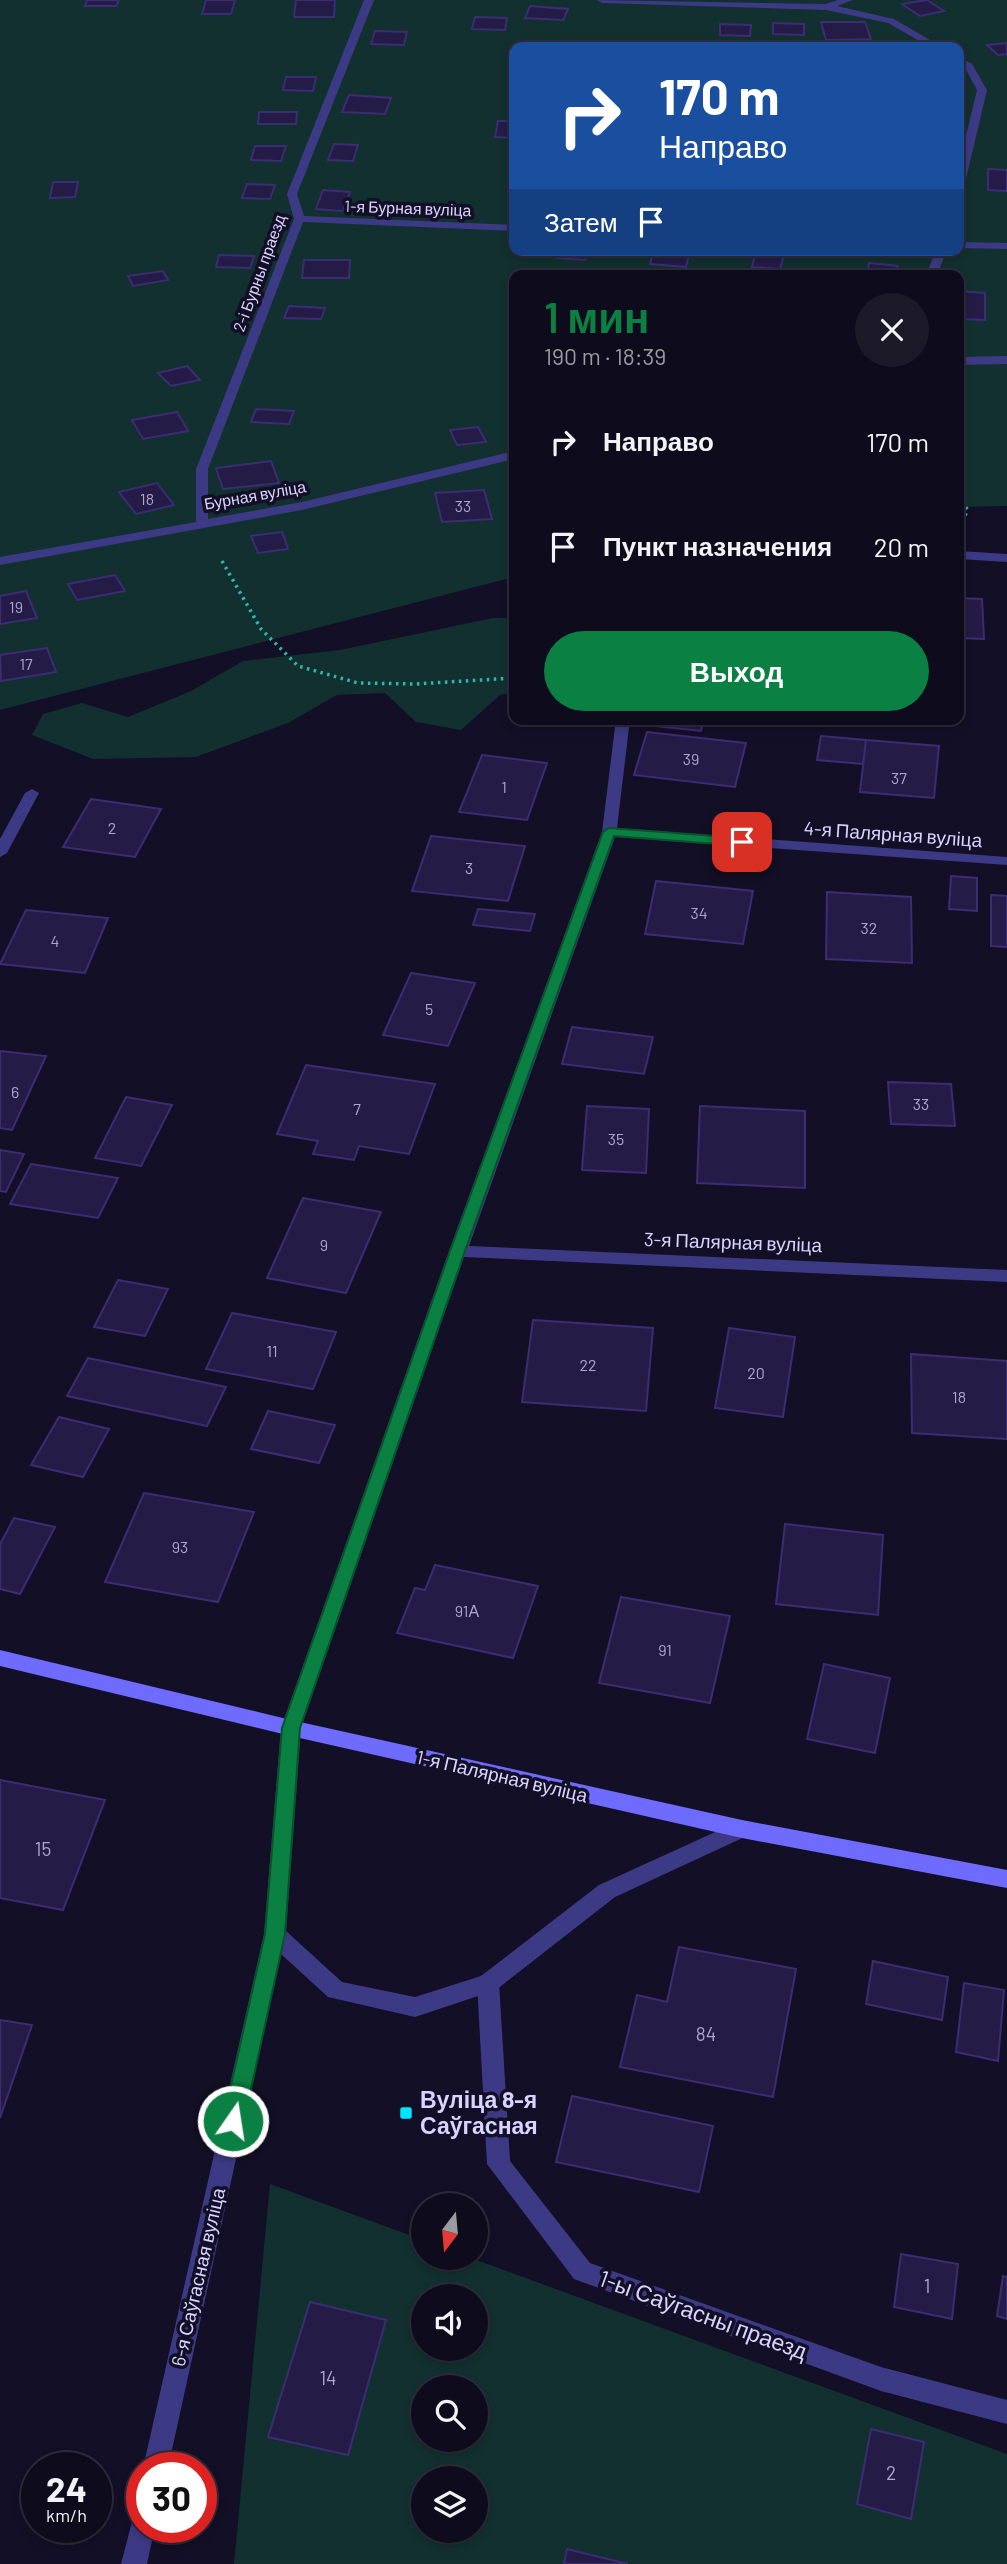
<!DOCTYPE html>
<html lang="ru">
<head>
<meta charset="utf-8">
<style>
  :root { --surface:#0e0b1c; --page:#1c1929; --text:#f1f3f6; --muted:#9b9ba3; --line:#2e2b3b; --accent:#0b8043 }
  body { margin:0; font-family:Barlow,sans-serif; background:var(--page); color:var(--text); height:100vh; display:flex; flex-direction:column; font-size:26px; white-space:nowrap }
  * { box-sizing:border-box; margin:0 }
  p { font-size:23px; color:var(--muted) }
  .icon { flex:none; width:38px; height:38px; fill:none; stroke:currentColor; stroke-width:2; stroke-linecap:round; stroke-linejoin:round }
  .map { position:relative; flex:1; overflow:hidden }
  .side { position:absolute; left:509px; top:270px; width:455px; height:455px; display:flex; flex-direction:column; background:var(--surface); border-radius:14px; box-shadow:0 4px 10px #0003,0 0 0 2px var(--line) }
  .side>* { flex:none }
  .hud { position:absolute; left:509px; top:42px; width:455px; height:214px; border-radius:14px; box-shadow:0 4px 10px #0003,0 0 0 2px var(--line); background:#1a4fa0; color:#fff; overflow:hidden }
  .needle { width:46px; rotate:196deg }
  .fabs { position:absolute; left:411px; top:2193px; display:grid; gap:14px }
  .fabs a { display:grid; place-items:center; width:77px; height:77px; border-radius:50%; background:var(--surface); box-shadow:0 4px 10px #0003,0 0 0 2px var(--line); font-size:35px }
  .speed { position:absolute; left:21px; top:2452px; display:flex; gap:14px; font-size:35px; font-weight:700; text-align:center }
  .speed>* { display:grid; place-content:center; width:91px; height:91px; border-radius:50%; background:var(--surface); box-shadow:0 4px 10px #0003,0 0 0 2px var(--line); line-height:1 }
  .speed small { font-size:18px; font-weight:400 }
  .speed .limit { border:10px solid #d22; background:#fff; color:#111 }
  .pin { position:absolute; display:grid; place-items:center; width:60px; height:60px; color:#fff; margin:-30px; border-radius:14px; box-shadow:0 4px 10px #0006 }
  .me { position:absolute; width:77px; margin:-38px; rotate:13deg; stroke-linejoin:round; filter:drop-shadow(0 0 5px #0008) }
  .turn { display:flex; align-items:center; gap:24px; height:147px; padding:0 35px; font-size:32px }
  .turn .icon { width:91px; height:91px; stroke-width:2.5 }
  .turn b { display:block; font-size:49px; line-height:60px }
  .then { display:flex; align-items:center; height:66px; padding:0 35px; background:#0003; gap:14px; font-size:26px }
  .round { display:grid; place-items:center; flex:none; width:74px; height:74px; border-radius:37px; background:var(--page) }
  .head { display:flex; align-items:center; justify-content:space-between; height:119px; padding:0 35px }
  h1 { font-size:42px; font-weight:600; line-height:52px; color:var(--accent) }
  .action { display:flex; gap:14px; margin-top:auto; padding:14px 35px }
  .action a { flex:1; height:80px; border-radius:42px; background:var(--accent); color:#fff; font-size:28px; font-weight:600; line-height:80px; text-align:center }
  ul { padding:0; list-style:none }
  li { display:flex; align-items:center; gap:21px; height:105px; padding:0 35px }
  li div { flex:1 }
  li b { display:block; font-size:26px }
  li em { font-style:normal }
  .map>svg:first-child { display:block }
</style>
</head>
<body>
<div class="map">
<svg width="1007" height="2564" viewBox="0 0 1007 2564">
  <rect width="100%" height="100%" fill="#130f26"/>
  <!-- green -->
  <path fill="#12302f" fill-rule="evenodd" d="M 0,0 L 1007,0 L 1007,506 L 959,507 L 959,275 L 514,275 L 514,577 L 0,710 ZM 514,47 L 959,47 L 959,250 L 514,250 Z
    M 493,618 L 514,618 L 514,692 L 500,695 L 461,730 L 416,722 L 385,693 L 337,695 L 288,723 L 196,757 L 93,759 L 32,735 L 43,714 L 82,703 L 128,717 L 191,691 L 243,661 L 340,650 Z
    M 270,2184 L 423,2240 L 424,2258 L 471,2258 L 1007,2454 L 1007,2564 L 234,2564 ZM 424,2296 L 476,2296 L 476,2348 L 424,2348 ZM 424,2387 L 476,2387 L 476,2440 L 424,2440 ZM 424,2478 L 476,2478 L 476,2530 L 424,2530 Z"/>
  <!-- building -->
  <path fill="#241b47" stroke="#3b2d73" stroke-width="2" d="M 87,0 L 119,0 L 116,6 L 85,6 Z
    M 206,0 L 235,0 L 231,14 L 202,14 Z
    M 296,0 L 335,0 L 334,17 L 294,17 Z
    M 927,0 L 944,11 L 920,16 L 902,4 Z
    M 530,6 L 568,9 L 563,20 L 525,18 Z
    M 475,17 L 507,18 L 505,30 L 472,29 Z
    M 821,22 L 865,22 L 871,39 L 826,40 Z
    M 773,23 L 804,24 L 804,35 L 773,34 Z
    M 720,24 L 751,25 L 750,36 L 720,35 Z
    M 375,31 L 407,32 L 404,45 L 371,44 Z
    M 1007,43 L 1007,54 L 998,55 L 987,45 Z
    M 286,77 L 316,77 L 313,91 L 283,90 Z
    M 349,95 L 391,98 L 385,114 L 342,112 Z
    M 259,112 L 297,112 L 296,124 L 258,124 Z
    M 498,121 L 514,121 L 514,138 L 495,137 Z
    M 334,144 L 358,145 L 353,161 L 328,160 Z
    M 255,146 L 286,146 L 281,161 L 251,160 Z
    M 988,169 L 1007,170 L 1007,191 L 988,190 Z
    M 53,182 L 78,182 L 75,197 L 50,198 Z
    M 247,184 L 275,185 L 270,199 L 242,198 Z
    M 323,190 L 350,192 L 343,211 L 316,209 Z
    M 560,250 L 589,250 L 585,260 L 557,258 Z
    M 654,250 L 690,250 L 686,267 L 650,264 Z
    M 756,252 L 784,254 L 780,269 L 752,267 Z
    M 219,255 L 254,256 L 250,268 L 216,267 Z
    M 304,260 L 350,260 L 349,278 L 302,278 Z
    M 869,263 L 898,266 L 896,275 L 867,275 Z
    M 163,271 L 168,280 L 133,286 L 128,276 Z
    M 959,291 L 985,293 L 985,320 L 959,319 Z
    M 289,306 L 325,308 L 321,319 L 284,318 Z
    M 187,366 L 200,380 L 171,386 L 158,373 Z
    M 256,409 L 294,411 L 289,424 L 251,422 Z
    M 177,412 L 188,431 L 143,439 L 132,420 Z
    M 478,427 L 486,442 L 457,445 L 450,430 Z
    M 271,461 L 279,483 L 223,489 L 216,468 Z
    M 157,483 L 174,505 L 136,514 L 119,492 Z
    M 484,490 L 492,519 L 442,522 L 435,493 Z
    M 282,532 L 288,549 L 258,553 L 251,536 Z
    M 115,575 L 125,591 L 77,600 L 68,584 Z
    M 26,591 L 37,618 L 0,624 L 0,596 Z
    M 959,598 L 982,599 L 984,639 L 959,638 Z
    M 47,648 L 56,672 L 1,681 L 0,655 Z
    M 648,719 L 704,719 L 701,731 L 647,725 Z
    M 647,732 L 746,743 L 735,787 L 634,775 Z
    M 821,736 L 866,740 L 863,764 L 817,760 Z
    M 866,740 L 939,746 L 934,798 L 860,792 Z
    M 482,755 L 547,763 L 527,820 L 459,812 Z
    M 91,799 L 161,809 L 135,857 L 63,847 Z
    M 431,836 L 525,846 L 508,901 L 412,891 Z
    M 951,876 L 977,878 L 977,911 L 949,909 Z
    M 656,881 L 753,891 L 743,944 L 645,934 Z
    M 827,892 L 911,897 L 912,963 L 826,959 Z
    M 991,895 L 1007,896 L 1007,947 L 991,946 Z
    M 478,909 L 535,914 L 530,931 L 473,925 Z
    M 26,910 L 108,918 L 85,973 L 0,964 Z
    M 411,973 L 475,983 L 448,1046 L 383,1035 Z
    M 572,1027 L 653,1037 L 644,1074 L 562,1064 Z
    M 0,1051 L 46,1056 L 12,1130 L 0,1128 Z
    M 306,1065 L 435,1084 L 409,1154 L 359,1146 L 354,1160 L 313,1154 L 318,1141 L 277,1134 Z
    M 888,1082 L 951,1084 L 955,1126 L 891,1124 Z
    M 126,1097 L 172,1105 L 141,1166 L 95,1158 Z
    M 587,1106 L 649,1109 L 646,1173 L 582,1170 Z
    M 700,1106 L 805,1111 L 805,1188 L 697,1183 Z
    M 0,1150 L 24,1154 L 6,1192 L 0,1191 Z
    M 31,1164 L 118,1178 L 98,1218 L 10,1204 Z
    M 303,1198 L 381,1212 L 346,1293 L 267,1278 Z
    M 118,1280 L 168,1289 L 145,1336 L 94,1327 Z
    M 232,1313 L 336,1332 L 313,1389 L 206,1369 Z
    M 533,1320 L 653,1328 L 646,1411 L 522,1402 Z
    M 729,1328 L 795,1337 L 783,1417 L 715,1408 Z
    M 911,1354 L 1007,1361 L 1007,1439 L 912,1433 Z
    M 88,1358 L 226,1387 L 207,1426 L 67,1396 Z
    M 268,1411 L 335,1425 L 319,1463 L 251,1449 Z
    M 59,1417 L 109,1429 L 83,1477 L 31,1465 Z
    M 144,1493 L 254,1512 L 218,1602 L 105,1582 Z
    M 14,1518 L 55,1527 L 20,1594 L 0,1589 L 0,1544 Z
    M 785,1524 L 883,1535 L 878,1615 L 776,1604 Z
    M 435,1565 L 538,1586 L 513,1658 L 397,1633 L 415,1588 L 425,1590 Z
    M 621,1597 L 730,1616 L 710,1703 L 599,1683 Z
    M 824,1664 L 890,1678 L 875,1753 L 807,1739 Z
    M 0,1780 L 105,1800 L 63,1910 L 0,1898 Z
    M 679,1947 L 796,1969 L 773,2097 L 620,2067 L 637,1995 L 667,2002 Z
    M 873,1961 L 948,1977 L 942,2020 L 866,2004 Z
    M 964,1983 L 1004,1990 L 998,2061 L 956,2052 Z
    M 0,2020 L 32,2025 L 0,2118 Z
    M 572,2096 L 713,2126 L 699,2192 L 556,2162 Z
    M 901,2254 L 958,2264 L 952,2319 L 894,2307 Z
    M 1003,2276 L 1007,2277 L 1007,2319 L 997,2316 Z
    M 310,2302 L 386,2320 L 348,2455 L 268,2437 Z
    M 871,2429 L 924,2442 L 911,2519 L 857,2504 Z
    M 567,2549 L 628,2564 L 564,2564 Z"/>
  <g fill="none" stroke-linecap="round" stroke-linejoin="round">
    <!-- path -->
    <path stroke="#2fb8b0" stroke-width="3.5" stroke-dasharray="2.5 4.5" stroke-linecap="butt" d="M 959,495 L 968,511 L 965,515
      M 222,561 L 261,629 L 298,666 L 358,683 L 415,684 L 514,678"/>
    <!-- lane -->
    <path fill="#3d3a85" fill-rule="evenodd" d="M 364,0 L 374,0 L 297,194 L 304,216 L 514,225 L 514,231 L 303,222 L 208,469 L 208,519 L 302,502 L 514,451 L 514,459 L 302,510 L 0,565 L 0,557 L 196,522 L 196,469 L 294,219 L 287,194 Z
      M 597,0 L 825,4 L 838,0 L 853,0 L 837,6 L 894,19 L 942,47 L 930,47 L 888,23 L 826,10 L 602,3 Z
      M 959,57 L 972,64 L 987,90 L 964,187 L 959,190 L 959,165 L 977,90 L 965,68 L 959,64 Z
      M 959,242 L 1007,243 L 1007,249 L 959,248 Z
      M 936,250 L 947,250 L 937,275 L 926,275 Z
      M 1007,356 L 1007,364 L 959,365 L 959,357 Z
      M 488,1973 L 496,1976 L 499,1983 L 510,2161 L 590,2263 L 881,2367 L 1007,2400 L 1007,2424 L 881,2391 L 574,2279 L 487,2164 L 477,1983 L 480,1976 Z"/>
    <!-- street -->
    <path fill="#3d3a85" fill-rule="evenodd" d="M 959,551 L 1007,554 L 1007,562 L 959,559 Z
      M 616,719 L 630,719 L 617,828 L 1007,857 L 1007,865 L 615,837 L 469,1246 L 1007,1270 L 1007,1282 L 464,1257 L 301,1728 L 286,1931 L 342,1982 L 415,1997 L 481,1976 L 599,1885 L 735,1823 L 742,1820 L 749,1823 L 752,1829 L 749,1835 L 615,1897 L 496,1990 L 415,2017 L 328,1997 L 281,1954 L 168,2468 L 143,2468 L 264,1934 L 281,1728 L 449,1251 L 602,832 Z
      M 32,789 L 39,793 L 7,853 L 0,857 L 0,839 L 25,793 Z
      M 142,2514 L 142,2527 L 155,2527 L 147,2564 L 121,2564 L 133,2518 Z"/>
    <!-- secondary -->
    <path fill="#6f6bff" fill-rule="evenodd" d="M 0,1650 L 291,1720 L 742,1820 L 1007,1870 L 1007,1888 L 742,1838 L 291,1736 L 0,1666 Z"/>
  </g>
  <!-- route -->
  <path fill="#0b8043" stroke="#07532c" stroke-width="2" d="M 609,828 L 742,838 L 749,842 L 742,846 L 614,836 L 465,1251 L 300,1728 L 285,1934 L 244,2121 L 241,2127 L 233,2130 L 226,2127 L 223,2121 L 265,1934 L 282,1728 L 450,1251 L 603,832 Z"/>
  <!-- markers -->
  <rect fill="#00e5ff" stroke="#130f26" stroke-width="2.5" x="399" y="2106" width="14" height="14" rx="3.5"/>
  <g text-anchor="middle" stroke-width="7" stroke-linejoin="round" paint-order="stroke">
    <!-- far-street labels -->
    <g font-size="16" fill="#d9d4ff" stroke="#130f26">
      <text transform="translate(408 208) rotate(2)" y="6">1-я Бурная вуліца</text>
      <text transform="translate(259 273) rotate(-70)" y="6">2-і Бурны праезд</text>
      <text transform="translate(255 495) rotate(-10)" y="6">Бурная вуліца</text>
    </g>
    <!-- number labels -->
    <g font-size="16" fill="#aca6d1">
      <text x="147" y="505">18</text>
      <text x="463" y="512">33</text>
      <text x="16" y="613">19</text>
      <text x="26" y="670">17</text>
      <text x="691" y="765">39</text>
      <text x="899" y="784">37</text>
      <text x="504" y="793">1</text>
      <text x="112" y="834">2</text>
      <text x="469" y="874">3</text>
      <text x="699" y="919">34</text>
      <text x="869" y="934">32</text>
      <text x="55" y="947">4</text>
      <text x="429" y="1015">5</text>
      <text x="15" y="1098">6</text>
      <text x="921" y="1110">33</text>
      <text x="357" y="1115">7</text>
      <text x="616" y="1145">35</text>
      <text x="324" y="1251">9</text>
      <text x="272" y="1357">11</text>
      <text x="588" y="1371">22</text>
      <text x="756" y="1379">20</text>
      <text x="959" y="1403">18</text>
      <text x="180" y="1553">93</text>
      <text x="467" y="1617">91А</text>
      <text x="665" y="1656">91</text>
    </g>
    <!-- street labels -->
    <g font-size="19" fill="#d9d4ff" stroke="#130f26">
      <text transform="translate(893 834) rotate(4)" y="7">4-я Палярная вуліца</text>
      <text transform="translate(733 1242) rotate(2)" y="7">3-я Палярная вуліца</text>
      <text transform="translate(502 1776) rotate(13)" y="7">1-я Палярная вуліца</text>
      <text transform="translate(198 2277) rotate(-77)" y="7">6-я Саўгасная вуліца</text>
    </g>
    <!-- near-number labels -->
    <g font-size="19" fill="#aca6d1">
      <text x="43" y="1856">15</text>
      <text x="706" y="2041">84</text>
      <text x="927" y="2293">1</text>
      <text x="328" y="2385">14</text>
      <text x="891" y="2480">2</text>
    </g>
    <!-- near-poi labels -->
    <g font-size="23" font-weight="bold" fill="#d9d4ff" stroke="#130f26" text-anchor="start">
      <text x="420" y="2108">Вуліца 8-я<tspan x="420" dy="26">Саўгасная</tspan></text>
    </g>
    <!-- near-street labels -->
    <g font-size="23" fill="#d9d4ff" stroke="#130f26">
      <text transform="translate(703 2315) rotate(20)" y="8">1-ы Саўгасны праезд</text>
    </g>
  </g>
</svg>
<div class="fabs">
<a><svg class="needle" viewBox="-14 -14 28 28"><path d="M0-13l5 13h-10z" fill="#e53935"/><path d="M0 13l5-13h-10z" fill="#9b9ba3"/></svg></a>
<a><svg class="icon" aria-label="sound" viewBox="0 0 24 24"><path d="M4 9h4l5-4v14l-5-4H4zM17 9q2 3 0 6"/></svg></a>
<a><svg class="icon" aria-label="search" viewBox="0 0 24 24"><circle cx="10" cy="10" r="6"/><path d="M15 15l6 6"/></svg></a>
<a><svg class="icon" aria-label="layers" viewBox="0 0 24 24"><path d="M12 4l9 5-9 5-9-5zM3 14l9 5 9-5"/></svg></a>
</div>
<div class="speed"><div>24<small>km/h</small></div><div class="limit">30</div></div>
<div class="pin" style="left:742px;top:842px;background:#d93025"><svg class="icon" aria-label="arrive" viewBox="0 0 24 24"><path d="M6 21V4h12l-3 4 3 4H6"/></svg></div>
<svg class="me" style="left:233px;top:2121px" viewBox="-20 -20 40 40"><circle r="17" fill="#0b8043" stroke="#fff" stroke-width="3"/><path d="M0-11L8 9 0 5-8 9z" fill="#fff"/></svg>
<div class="hud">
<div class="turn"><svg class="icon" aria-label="right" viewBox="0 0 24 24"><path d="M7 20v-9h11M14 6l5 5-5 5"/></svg><div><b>170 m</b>Направо</div></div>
<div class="then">Затем<svg class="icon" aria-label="arrive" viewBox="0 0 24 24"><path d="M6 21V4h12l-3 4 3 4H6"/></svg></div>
</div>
<section class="side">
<div class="head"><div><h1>1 мин</h1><p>190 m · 18:39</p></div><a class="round"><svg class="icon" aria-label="close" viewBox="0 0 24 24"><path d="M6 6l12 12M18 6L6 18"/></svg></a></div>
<ul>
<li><svg class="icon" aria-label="right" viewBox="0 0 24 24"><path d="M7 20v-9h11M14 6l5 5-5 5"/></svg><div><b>Направо</b></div><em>170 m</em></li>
<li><svg class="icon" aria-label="arrive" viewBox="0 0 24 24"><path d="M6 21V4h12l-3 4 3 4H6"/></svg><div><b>Пункт назначения</b></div><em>20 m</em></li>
</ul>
<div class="action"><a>Выход</a></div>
</section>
</div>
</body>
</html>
